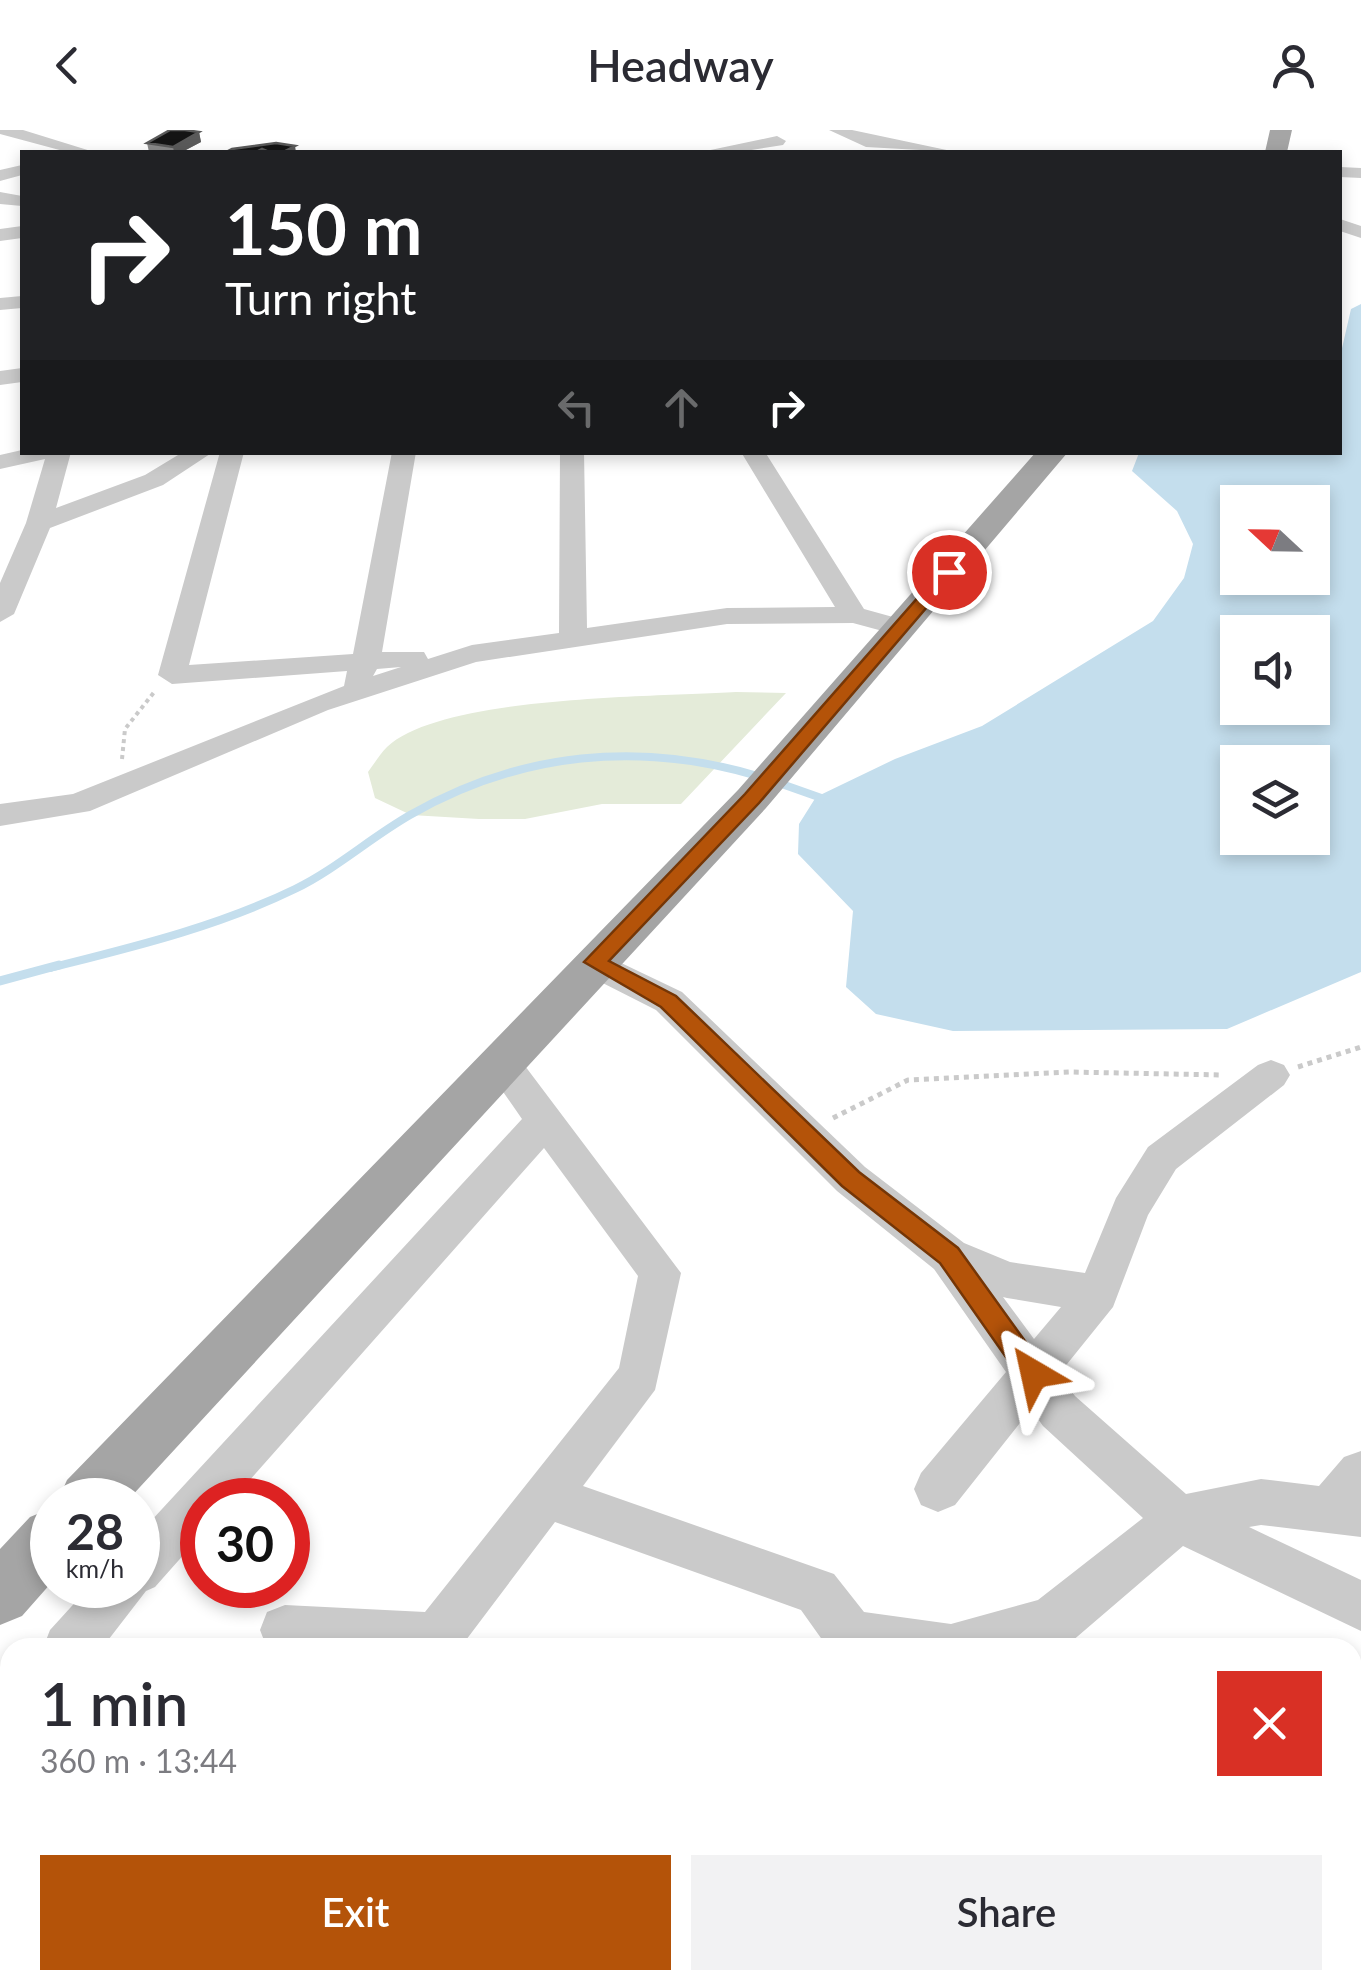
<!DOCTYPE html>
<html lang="en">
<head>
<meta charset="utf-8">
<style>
  :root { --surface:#fff; --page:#f2f2f3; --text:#2b2b33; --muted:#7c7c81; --accent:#b45309 }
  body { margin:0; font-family:Lato,sans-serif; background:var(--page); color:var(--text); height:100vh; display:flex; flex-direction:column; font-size:38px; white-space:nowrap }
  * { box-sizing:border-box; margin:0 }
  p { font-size:32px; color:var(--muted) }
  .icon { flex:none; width:55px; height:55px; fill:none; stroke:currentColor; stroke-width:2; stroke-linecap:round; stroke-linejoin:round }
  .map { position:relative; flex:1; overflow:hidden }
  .panel { position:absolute; left:0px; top:1508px; width:1362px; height:352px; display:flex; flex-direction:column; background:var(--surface); border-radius:30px 30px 0 0; box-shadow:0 5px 15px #0003 }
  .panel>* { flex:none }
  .top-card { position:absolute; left:20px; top:20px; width:1322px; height:305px; border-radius:0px; box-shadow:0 5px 15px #0003; background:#202124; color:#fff; overflow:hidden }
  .needle { width:65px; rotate:292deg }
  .buttons { position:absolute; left:1220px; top:355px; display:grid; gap:20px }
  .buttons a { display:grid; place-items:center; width:110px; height:110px; border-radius:0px; background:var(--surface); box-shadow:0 5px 15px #0003; font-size:50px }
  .speed { position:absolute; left:30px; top:1348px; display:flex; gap:20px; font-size:50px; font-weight:700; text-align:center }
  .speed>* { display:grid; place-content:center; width:130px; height:130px; border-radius:50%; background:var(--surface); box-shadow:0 5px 15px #0003; line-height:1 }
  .speed small { font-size:25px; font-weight:400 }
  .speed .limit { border:15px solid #d22; background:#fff; color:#111 }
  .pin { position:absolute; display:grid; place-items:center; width:85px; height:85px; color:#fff; margin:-42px; border:5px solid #fff; border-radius:50%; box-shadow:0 2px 10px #0007 }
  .me { position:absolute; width:110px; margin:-55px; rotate:324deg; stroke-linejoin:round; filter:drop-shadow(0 0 8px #0008) }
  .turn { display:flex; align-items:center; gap:35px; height:210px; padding:0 40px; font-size:45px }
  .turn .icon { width:130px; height:130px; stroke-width:2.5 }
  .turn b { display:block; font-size:70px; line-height:85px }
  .lanes { display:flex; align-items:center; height:95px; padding:0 40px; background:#0003; justify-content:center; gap:50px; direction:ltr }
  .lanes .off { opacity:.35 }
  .round { display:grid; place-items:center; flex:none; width:105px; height:105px; border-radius:0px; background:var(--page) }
  .headline { display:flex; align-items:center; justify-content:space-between; height:170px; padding:0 40px }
  h1 { font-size:60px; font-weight:600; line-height:75px }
  .button { display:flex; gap:20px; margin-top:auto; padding:20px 40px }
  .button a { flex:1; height:115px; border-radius:0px; background:var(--accent); color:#fff; font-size:40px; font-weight:600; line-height:115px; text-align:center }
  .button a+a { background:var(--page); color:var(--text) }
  header { display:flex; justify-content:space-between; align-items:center; height:130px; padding:0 40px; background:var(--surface); font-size:45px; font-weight:600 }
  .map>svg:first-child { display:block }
</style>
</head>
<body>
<header><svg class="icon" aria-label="back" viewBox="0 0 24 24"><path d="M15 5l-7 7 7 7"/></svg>Headway<svg class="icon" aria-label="person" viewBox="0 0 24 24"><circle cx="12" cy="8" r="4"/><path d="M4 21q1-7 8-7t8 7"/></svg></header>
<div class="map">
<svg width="1361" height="1858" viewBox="0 0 1361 1858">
  <rect width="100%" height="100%" fill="#fff"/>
  <!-- green -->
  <path fill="#e4ebd9" d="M 736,562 L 786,563 L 681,674 L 602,674 L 525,689 L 479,689 L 411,685 L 375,668 L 368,642 C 374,634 380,624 387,617 C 443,565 658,567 736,562 Z"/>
  <!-- water -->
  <path fill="#c4deed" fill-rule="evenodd" d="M 1361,174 L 1361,842 L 1227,899 L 953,901 L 876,884 L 846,857 L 853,781 L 798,724 L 799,694 L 816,667 L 895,629 L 982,596 L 1153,491 L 1184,448 L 1193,414 L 1177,381 L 1132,341 L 1139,323 L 1340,322 L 1340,227 L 1351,179 ZM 1238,372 L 1312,372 L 1312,448 L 1238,448 ZM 1238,502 L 1312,502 L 1312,578 L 1238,578 ZM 1238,632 L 1312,632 L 1312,708 L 1238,708 Z"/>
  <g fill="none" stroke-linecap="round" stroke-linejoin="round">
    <!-- stream-far1 -->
    <path stroke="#c4deed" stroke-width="8" d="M 776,652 L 827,670
      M 50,838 C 133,817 217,797 295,759 C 336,739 370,708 410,685 C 520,622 640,610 761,647"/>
    <!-- stream -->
    <path stroke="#c4deed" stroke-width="9" d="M 0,851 L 59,835"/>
    <!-- path-far1 -->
    <path stroke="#cacaca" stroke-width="4" stroke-dasharray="4 4" stroke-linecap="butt" d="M 122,629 L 125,599 L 155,561"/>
    <!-- path -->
    <path stroke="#cacaca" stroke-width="5" stroke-dasharray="5 5" stroke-linecap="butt" d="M 1298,937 L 1361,917
      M 833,988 L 908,950 L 1069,942 L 1223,945"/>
    <!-- minor -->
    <path fill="#cacaca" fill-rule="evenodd" d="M 0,0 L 23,0 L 94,22 L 67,22 L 0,4 Z
      M 829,0 L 852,0 L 956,22 L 866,17 Z
      M 777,6 L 786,11 L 783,15 L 739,22 L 701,22 Z
      M 22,35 L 22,45 L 0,51 L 0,40 Z
      M 1340,37 L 1361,38 L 1361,48 L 1340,47 Z
      M 0,62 L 22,66 L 22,76 L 0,74 Z
      M 1340,89 L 1361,96 L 1361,108 L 1340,101 Z
      M 22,96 L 22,108 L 0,111 L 0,99 Z
      M 22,166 L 22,178 L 0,180 L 0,168 Z
      M 22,238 L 22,252 L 0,255 L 0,241 Z
      M 22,320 L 71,322 L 56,378 L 145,345 L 183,322 L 213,322 L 163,355 L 50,398 L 14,484 L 0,492 L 0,453 L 26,393 L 45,329 L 0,339 L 0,325 Z
      M 220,322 L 244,322 L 189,535 L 353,524 L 392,322 L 416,322 L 382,522 L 424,522 L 428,529 L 472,515 L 559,503 L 560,322 L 584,322 L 587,498 L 727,478 L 835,477 L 741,322 L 765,322 L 864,479 L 911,492 L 915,498 L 901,506 L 853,493 L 727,494 L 476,532 L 328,580 L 90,681 L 0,696 L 0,674 L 73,664 L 344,556 L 347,541 L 172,554 L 158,545 ZM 401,537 L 373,546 L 377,539 Z
      M 594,820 L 682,862 L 865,1037 L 964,1113 L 1010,1132 L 1085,1143 L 1116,1068 L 1148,1017 L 1258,935 L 1271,930 L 1284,935 L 1290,945 L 1284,955 L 1176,1039 L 1148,1085 L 1113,1177 L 1059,1244 L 1075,1266 L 1186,1364 L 1261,1349 L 1319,1356 L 1344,1327 L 1361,1321 L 1361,1407 L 1261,1395 L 1249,1397 L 1361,1450 L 1361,1501 L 1183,1416 L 1064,1518 L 828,1518 L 801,1480 L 555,1392 L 460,1518 L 267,1518 L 260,1500 L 267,1482 L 285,1475 L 425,1482 L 619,1238 L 638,1146 L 544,1018 L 232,1370 L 202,1370 L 202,1404 L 155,1457 L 146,1461 L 102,1518 L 43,1518 L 50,1500 L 91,1455 L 138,1455 L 138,1405 L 522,989 L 481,930 L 487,920 L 500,916 L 513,920 L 681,1143 L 655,1260 L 583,1356 L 834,1444 L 864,1482 L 951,1494 L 1038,1470 L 1143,1388 L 1043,1296 L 1031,1279 L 955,1375 L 938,1382 L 921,1375 L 914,1359 L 921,1343 L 1006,1242 L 934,1139 L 837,1061 L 656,880 L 581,842 L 576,833 L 581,824 ZM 1003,1167 L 1007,1168 L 1061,1177 L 1034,1209 Z
      M 10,1556 L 10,1615 L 0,1619 L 0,1560 Z
      M 0,1679 L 10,1683 L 10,1738 L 0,1734 Z
      M 122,1850 L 180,1850 L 181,1858 L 123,1858 Z
      M 871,1850 L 966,1850 L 969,1858 L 868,1858 Z"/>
    <!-- major -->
    <path fill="#a5a5a5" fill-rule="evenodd" d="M 1270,0 L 1292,0 L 1287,22 L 1265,22 Z
      M 1036,322 L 1068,322 L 766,678 L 128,1370 L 58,1370 L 67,1350 L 738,660 Z
      M 52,1378 L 52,1452 L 22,1486 L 0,1495 L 0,1419 L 30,1387 Z"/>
  </g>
  <!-- wall -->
  <path fill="#8a8a8a" d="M 199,2 L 201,12 L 182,22 L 149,22 L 147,13 Z"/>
  <!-- shaded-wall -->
  <path fill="#5a5a5a" d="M 199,2 L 201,12 L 182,22 L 174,22 L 173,17 Z
    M 295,16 L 296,22 L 283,22 Z"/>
  <!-- building -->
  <path fill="#141414" stroke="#5a5a5a" stroke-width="2.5" d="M 170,0 L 185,0 L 199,2 L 173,17 L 147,13 Z
    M 276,13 L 295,16 L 283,22 L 269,22 L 262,19 L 256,22 L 226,22 L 232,19 Z"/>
  <!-- route -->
  <path fill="#b45309" stroke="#753606" stroke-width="2.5" d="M 943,439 L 957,442 L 759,673 L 609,831 L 676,866 L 859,1042 L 958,1118 L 1043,1236 L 1047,1244 L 1043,1253 L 1034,1257 L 1024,1253 L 940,1133 L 842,1056 L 661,877 L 584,832 L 745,664 Z"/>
</svg>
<div class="buttons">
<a><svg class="needle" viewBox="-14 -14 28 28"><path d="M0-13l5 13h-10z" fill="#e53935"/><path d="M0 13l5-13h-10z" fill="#7c7c81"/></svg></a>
<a><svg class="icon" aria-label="sound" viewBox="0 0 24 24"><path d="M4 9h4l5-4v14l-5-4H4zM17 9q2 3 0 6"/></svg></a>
<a><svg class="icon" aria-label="layers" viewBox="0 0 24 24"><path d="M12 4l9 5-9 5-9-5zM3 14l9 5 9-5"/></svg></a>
</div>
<div class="speed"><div>28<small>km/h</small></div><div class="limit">30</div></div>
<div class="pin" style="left:949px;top:442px;background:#d93025"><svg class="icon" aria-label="arrive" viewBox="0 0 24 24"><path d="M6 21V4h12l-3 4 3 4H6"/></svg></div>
<svg class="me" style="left:1034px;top:1244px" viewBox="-20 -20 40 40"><path d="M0-17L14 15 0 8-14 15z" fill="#b45309" stroke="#fff" stroke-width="4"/></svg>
<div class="top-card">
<div class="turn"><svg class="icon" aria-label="right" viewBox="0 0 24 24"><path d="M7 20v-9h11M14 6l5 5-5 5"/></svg><div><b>150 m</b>Turn right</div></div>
<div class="lanes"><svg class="icon off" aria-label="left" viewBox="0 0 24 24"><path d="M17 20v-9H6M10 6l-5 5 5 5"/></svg><svg class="icon off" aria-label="ahead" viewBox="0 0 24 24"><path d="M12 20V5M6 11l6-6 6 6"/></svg><svg class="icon" aria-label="right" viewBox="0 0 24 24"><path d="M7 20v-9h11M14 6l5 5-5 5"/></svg></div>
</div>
<section class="panel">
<div class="headline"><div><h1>1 min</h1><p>360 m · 13:44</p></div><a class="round" style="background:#d93025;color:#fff"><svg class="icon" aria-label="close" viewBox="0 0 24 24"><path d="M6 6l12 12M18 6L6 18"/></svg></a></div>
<div class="button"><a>Exit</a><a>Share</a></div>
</section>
</div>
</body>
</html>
